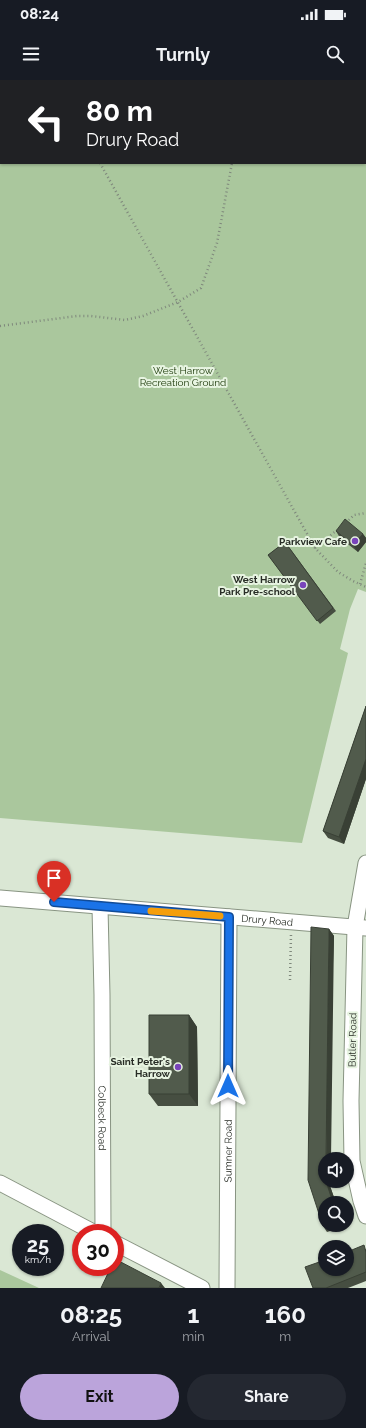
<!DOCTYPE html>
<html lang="en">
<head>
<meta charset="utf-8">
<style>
  :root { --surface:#171b24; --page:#242831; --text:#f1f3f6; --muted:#9ea1a6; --accent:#bba4db }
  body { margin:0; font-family:Raleway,sans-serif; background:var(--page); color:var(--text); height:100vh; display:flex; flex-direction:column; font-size:15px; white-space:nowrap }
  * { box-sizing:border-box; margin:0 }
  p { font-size:13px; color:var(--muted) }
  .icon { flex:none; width:22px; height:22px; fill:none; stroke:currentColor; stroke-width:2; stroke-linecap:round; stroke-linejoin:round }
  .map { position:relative; height:1208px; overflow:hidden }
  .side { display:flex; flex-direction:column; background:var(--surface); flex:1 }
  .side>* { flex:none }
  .banner { position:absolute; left:0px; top:0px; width:366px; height:84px; box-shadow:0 1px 3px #0004; background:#202124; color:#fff; overflow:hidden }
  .controls { position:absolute; left:318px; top:1072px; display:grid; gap:8px }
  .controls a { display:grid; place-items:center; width:36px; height:36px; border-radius:50%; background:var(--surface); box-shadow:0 1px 3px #0004; font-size:20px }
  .speed { position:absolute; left:12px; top:1144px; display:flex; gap:8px; font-size:20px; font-weight:700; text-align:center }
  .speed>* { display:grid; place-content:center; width:52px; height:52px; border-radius:50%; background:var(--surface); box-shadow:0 1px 3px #0004; line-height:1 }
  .speed small { font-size:10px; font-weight:400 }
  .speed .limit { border:6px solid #d22; background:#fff; color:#111 }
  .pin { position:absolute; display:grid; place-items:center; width:34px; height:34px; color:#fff; margin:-41px -17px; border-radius:50% 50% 50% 0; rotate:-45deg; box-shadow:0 0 4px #0007 }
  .pin .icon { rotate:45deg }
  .me { position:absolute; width:44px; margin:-22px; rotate:0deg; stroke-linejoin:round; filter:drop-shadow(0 0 3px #0008) }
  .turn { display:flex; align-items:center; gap:14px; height:84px; padding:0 20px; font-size:18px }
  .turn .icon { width:52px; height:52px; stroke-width:2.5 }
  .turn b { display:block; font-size:28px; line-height:34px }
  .eta { display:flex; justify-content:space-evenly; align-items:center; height:68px; text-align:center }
  .eta b { font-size:24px; font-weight:700; line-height:28px }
  .cta { display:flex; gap:8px; margin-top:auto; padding:8px 20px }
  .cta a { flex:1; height:46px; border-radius:24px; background:var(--accent); color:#111; font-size:16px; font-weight:700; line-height:46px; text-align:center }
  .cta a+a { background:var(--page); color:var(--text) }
  .status { display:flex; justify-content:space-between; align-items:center; height:28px; padding:0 20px; background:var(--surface); direction:ltr }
  .status svg { height:11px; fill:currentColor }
  header { display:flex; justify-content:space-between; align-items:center; height:52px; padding:0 20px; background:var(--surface); font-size:18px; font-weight:700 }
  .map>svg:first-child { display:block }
</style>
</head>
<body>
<div class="status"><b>08:24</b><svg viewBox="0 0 49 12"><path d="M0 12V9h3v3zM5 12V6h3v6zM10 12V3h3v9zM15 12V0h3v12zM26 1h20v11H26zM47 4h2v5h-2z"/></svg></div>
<header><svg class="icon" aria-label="menu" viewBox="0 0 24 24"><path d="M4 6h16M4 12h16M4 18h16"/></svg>Turnly<svg class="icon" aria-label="search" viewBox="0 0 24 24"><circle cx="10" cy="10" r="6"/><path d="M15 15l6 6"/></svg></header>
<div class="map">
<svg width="366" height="1208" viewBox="0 0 366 1208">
  <rect width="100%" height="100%" fill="#dae7d4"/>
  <!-- green -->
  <path fill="#aac79d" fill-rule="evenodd" d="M 0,0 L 366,0 L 366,512 L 358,509 L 350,529 L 340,569 L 348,573 L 302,763 L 0,738 ZM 1,1 L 365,1 L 365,83 L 1,83 Z
    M 0,1190 L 39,1208 L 0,1208 Z"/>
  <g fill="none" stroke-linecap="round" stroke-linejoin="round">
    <!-- minor casing -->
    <g stroke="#889482" stroke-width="17">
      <g id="minor">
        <path d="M 366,783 L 355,847 L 351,1021 L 352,1081 L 361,1121 L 366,1136"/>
        <path id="s1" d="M 0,818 L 366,848"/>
        <path id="s2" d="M 100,827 L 102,915 L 103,1153"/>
        <path d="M 0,1103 L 95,1153"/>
        <path d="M 115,1163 L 202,1208"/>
        <path id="s3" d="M 227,1208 L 229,837"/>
      </g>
    </g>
    <!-- path -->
    <path stroke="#7f887c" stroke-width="2.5" stroke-dasharray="1 3" stroke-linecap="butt" d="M 53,0 L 54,1
      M 323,0 L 324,1
      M 14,1 L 14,0
      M 241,1 L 241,0
      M 0,26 L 1,24
      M 365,73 L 366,75
      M 100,83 L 315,468 L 338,492 L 353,501 L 366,507
      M 0,246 L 77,236 L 91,236 L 125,240 L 143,236 L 178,222 L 201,208 L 217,163 L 232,83
      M 346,443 L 354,435 L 366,433
      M 315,468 L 337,450
      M 360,504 L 366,483
      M 290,900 L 291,854"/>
    <!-- minor -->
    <use href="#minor" stroke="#fff" stroke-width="15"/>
  </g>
  <!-- wall -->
  <path fill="#464e41" d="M 336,451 L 363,454 L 366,458 L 366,462 L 358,472 L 340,458 Z
    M 285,462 L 336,531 L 320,544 L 268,475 Z
    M 366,626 L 366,699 L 344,764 L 328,758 L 323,751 Z
    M 329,849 L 334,856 L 325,1101 L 331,1101 L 330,1106 L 336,1123 L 325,1123 L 325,1145 L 343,1145 L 343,1147 L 327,1152 L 323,1146 Z
    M 189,935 L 197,947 L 198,1026 L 158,1026 L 149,1014 Z
    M 366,1169 L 366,1201 L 348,1208 L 313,1208 Z"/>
  <!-- shaded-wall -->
  <path fill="#394035" d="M 363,454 L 366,458 L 366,462 L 358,472 L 353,465 Z
    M 366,679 L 366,699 L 344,764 L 339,757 Z
    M 329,849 L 334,856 L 331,1079 L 326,1079 Z
    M 189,935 L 197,947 L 198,1026 L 189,1014 Z
    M 326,1101 L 331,1101 L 330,1106 L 336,1123 L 333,1123 Z
    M 161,1203 L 165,1208 L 159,1208 Z"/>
  <!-- building -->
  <path fill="#515b4c" stroke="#394035" d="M 345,439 L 363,454 L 353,465 L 336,451 Z
    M 285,462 L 333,528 L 317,541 L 268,475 Z
    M 366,626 L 366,679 L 339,757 L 323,751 Z
    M 311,847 L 329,849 L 326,1079 L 325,1079 L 325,1101 L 326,1101 L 333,1123 L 325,1123 L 325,1145 L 323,1146 L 308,1100 Z
    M 149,935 L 189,935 L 189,1014 L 149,1014 Z
    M 364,1165 L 366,1172 L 366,1192 L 326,1208 L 313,1208 L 305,1187 L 325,1180 L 325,1189 L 347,1189 L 347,1172 Z
    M 115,1179 L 161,1203 L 159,1208 L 101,1208 L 111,1187 L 115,1187 Z"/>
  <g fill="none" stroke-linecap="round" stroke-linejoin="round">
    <!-- route casing -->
    <g stroke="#114b97" stroke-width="10">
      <path id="route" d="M 54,822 L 229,837 L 228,1006"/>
    </g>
    <!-- route -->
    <use href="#route" stroke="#1a73e8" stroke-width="7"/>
    <!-- slow -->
    <path stroke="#f59e0b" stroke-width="7" d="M 151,831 L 220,836"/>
  </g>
  <!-- markers -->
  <g fill="#7944bb" stroke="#e7f4e1" stroke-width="1.5">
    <circle cx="355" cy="461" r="4"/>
    <circle cx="303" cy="505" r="4"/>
    <circle cx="178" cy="987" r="4"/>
  </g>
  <g text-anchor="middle" stroke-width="4" stroke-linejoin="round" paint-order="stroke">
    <!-- park labels -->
    <g font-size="10" fill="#183505" stroke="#e7f4e1">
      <text x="183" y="294">West Harrow<tspan x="183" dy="12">Recreation Ground</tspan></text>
    </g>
    <!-- poi labels -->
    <g font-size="10" font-weight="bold" fill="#282d26" stroke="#e7f4e1" text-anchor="end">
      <text x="347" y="465">Parkview Cafe</text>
      <text x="295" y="503">West Harrow<tspan x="295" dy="12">Park Pre-school</tspan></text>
      <text x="170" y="985">Saint Peter's<tspan x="170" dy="12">Harrow</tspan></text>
    </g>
    <!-- street labels -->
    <g font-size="10" fill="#282d26" stroke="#e7f4e1">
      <text dy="4" stroke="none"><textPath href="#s1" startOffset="268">Drury Road</textPath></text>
      <text transform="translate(352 960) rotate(-89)" y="4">Butler Road</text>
      <text dy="4" stroke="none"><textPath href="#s2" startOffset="211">Colbeck Road</textPath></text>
      <text dy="4" stroke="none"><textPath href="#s3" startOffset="137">Sumner Road</textPath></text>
    </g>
  </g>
</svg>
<div class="controls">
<a><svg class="icon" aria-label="sound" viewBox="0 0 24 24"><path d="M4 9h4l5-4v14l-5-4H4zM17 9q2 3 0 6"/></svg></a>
<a><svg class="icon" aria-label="search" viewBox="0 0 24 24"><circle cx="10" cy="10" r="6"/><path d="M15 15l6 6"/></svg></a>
<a><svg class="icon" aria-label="layers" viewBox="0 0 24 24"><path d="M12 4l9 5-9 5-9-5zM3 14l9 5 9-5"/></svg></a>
</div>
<div class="speed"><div>25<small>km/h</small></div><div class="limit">30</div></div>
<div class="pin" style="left:54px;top:822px;background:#d93025"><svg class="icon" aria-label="arrive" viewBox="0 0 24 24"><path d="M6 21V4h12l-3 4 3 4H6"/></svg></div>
<svg class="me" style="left:228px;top:1006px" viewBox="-20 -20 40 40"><path d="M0-17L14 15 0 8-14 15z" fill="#1a73e8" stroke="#fff" stroke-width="4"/></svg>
<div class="banner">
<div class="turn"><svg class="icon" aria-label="left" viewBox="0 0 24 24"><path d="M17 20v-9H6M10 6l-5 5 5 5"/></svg><div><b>80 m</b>Drury Road</div></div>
</div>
</div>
<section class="side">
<div class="eta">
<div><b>08:25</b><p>Arrival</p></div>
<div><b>1</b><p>min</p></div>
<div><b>160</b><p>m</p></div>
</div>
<div class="cta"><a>Exit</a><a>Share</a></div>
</section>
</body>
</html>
